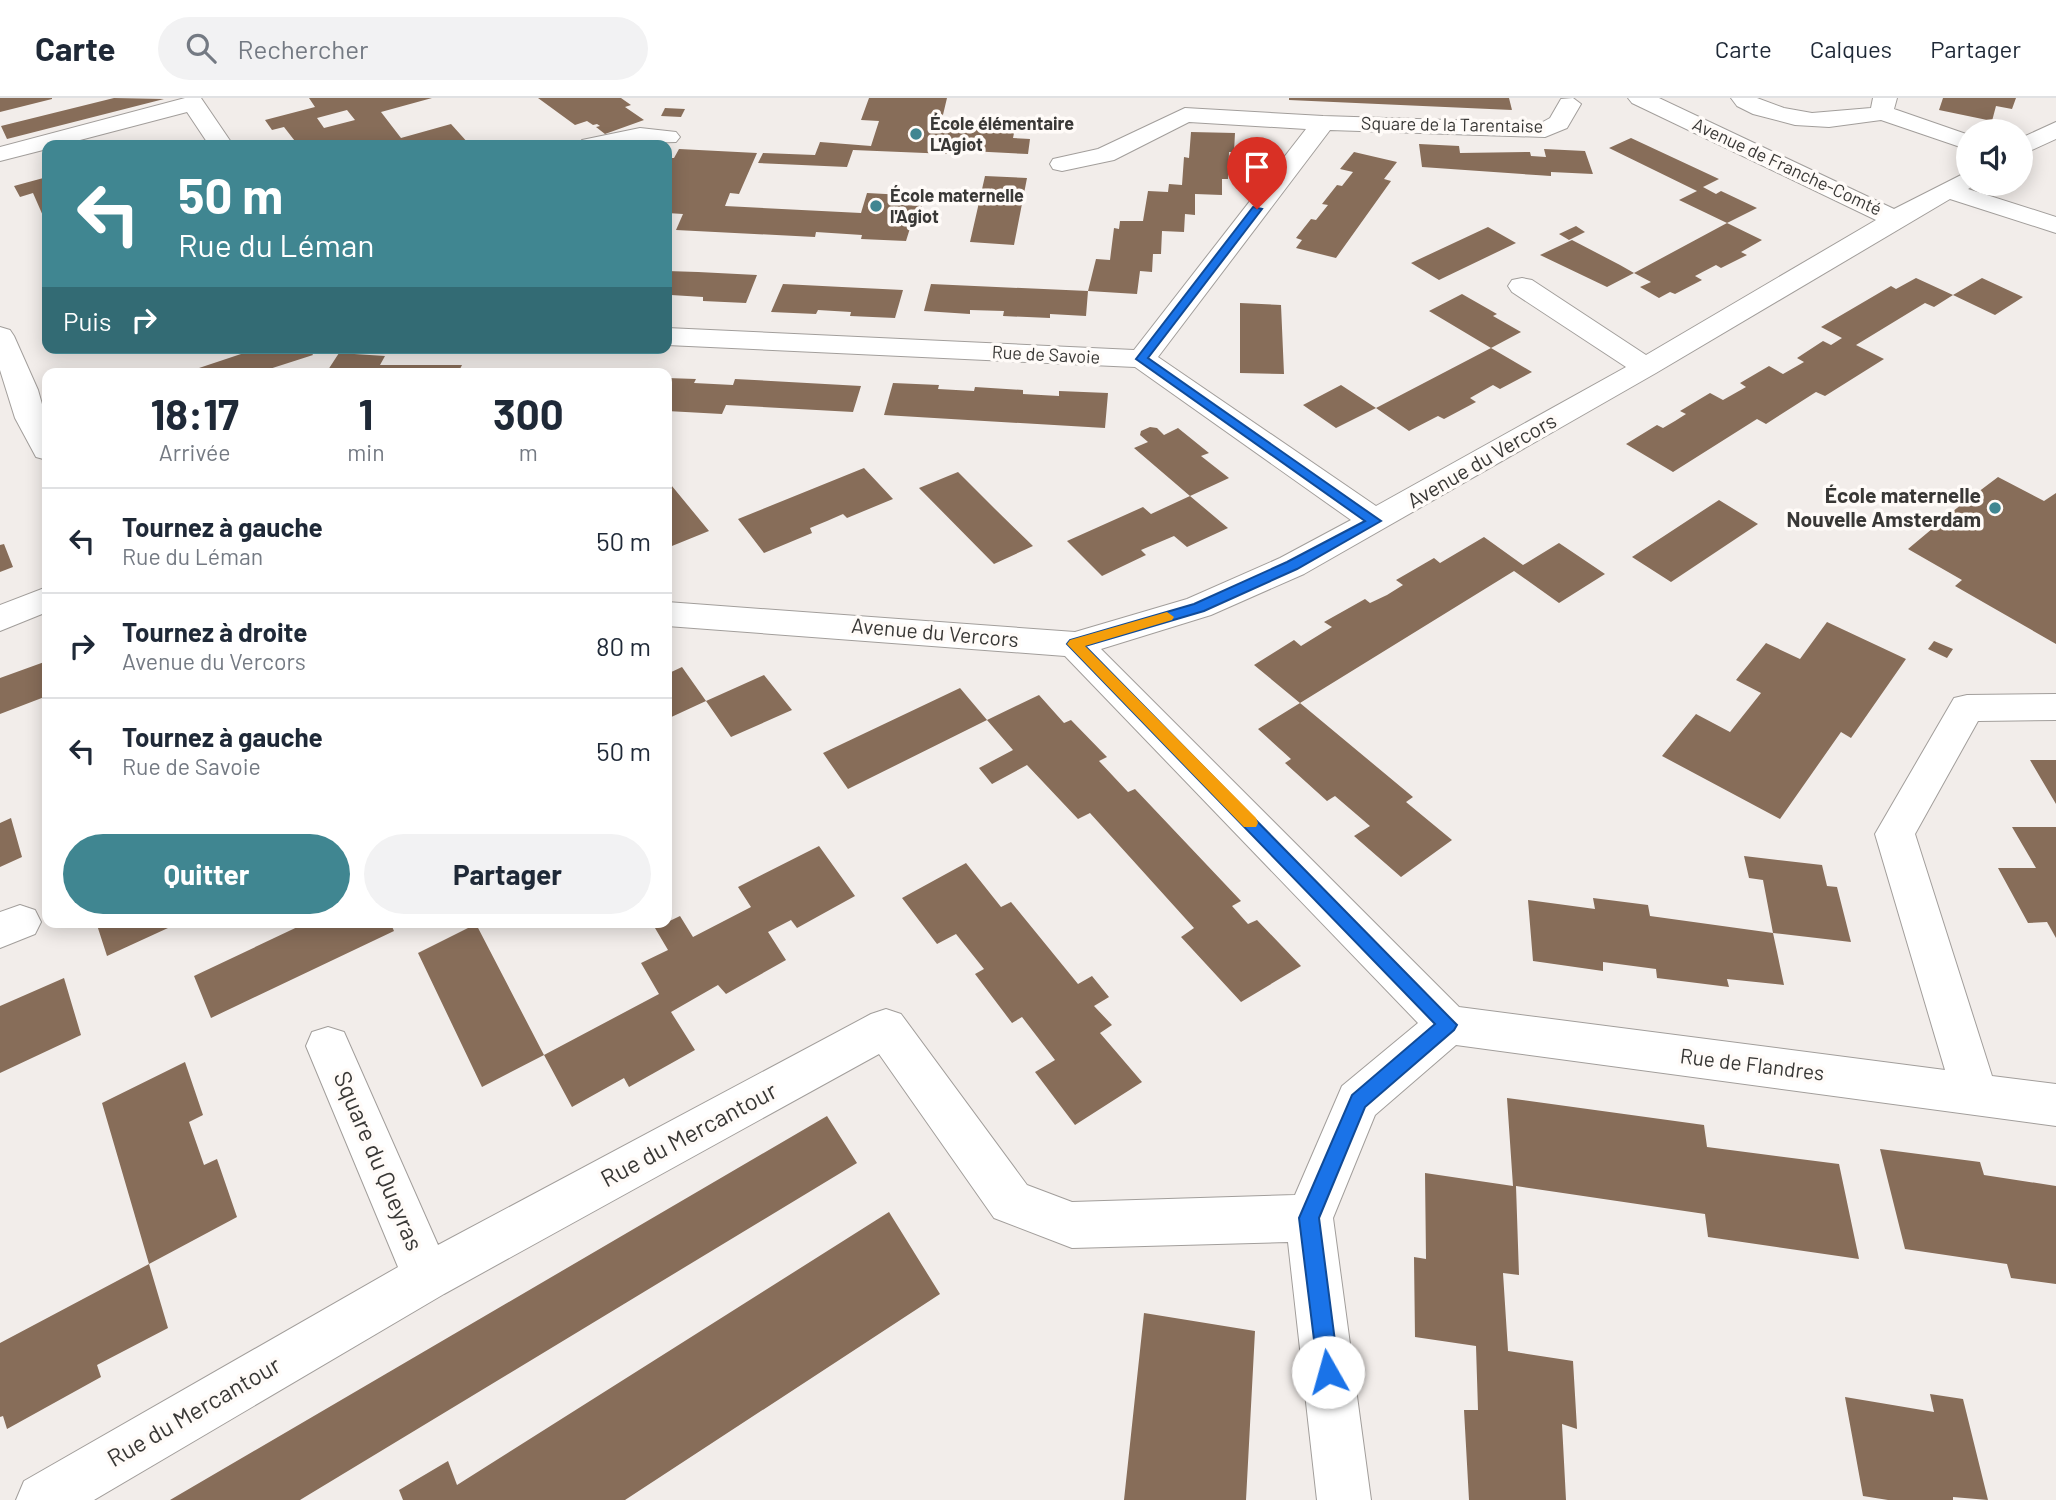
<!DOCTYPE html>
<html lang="fr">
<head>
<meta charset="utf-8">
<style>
  :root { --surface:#fff; --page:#f2f2f3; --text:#1f2937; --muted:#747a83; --line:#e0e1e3; --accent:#408691 }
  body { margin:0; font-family:Barlow,sans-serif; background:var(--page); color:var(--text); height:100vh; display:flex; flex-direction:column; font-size:26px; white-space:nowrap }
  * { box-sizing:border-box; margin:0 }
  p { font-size:23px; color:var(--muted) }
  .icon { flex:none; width:38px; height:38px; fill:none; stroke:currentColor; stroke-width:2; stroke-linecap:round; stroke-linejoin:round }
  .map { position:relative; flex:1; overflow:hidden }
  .details { position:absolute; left:42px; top:270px; width:630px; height:560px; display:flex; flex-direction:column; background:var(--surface); border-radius:14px; box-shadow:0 4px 18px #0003 }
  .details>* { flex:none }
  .hud { position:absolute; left:42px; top:42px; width:630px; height:214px; border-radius:14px; box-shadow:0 4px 18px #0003; background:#408691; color:#fff; overflow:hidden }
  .tools { position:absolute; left:1956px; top:21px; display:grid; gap:14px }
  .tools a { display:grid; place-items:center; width:77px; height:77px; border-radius:50%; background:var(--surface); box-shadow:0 4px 18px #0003; font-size:35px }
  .pin { position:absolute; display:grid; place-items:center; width:60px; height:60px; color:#fff; margin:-72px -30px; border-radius:50% 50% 50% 0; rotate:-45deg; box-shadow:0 0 7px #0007 }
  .pin .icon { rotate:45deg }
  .me { position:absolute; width:77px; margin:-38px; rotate:353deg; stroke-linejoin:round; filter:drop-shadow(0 0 5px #0008) }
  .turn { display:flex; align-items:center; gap:24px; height:147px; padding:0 21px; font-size:32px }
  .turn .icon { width:91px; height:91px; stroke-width:2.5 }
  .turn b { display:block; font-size:49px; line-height:60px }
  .then { display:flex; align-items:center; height:66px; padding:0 21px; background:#0003; gap:14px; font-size:26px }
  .eta { display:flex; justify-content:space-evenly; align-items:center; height:119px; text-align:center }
  .eta b { font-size:42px; font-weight:700; line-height:49px }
  .primary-button { display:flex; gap:14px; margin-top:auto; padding:14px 21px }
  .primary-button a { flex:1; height:80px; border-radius:42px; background:var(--accent); color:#fff; font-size:28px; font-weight:700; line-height:80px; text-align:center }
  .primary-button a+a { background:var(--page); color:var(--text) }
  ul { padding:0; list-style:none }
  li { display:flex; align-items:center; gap:21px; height:105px; padding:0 21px; border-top:2px solid var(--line) }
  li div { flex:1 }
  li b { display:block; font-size:26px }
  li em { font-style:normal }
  header { display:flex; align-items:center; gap:42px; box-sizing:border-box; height:98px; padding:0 35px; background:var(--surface); border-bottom:2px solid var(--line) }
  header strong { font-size:33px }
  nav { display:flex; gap:38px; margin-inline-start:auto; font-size:24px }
  .search { width:490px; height:63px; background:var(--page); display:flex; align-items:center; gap:18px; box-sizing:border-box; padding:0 24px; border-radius:38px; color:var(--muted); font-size:26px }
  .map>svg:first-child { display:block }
</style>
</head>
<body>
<header>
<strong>Carte</strong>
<div class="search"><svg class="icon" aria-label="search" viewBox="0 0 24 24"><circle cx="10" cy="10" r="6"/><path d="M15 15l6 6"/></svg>Rechercher</div>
<nav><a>Carte</a><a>Calques</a><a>Partager</a></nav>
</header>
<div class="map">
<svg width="2056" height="1402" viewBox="0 0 2056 1402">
  <rect width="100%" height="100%" fill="#f2edea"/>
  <!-- building -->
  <path fill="#876d59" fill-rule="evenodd" d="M 0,0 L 52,0 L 52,1 L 0,14 Z
    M 114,0 L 164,1 L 7,41 L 1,28 Z
    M 309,0 L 432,0 L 381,14 L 401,40 L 451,26 L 469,46 L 298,47 L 284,29 L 272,32 L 265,22 L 315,9 ZM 347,12 L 355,22 L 324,30 L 317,20 Z
    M 538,0 L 621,0 L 631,7 L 625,9 L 644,22 L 605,36 L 596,29 L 600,28 L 597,26 L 593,27 L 587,23 L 575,27 Z
    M 869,0 L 947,0 L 942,21 L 1016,25 L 1013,40 L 1030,41 L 1028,56 L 950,52 L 949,56 L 853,52 L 847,69 L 758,65 L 763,55 L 815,57 L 820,44 L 871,48 L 879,23 L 861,22 Z
    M 1289,0 L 1509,0 L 1512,12 L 1289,2 Z
    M 1943,0 L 2016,0 L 2012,11 L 1996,8 L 1992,23 L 1939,12 Z
    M 665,10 L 685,11 L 681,19 L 661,18 Z
    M 1191,34 L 1235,35 L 1234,54 L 1229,54 L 1228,81 L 1222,81 L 1222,97 L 1195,96 L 1195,117 L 1185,116 L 1184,134 L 1162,133 L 1161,156 L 1153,156 L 1152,174 L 1140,173 L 1137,196 L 1088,193 L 1086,218 L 1050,216 L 1050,220 L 1003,218 L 1004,213 L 970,212 L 970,216 L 924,213 L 931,186 L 1088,193 L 1096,161 L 1110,162 L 1114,130 L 1119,131 L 1120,123 L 1143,123 L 1148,93 L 1168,94 L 1169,86 L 1182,87 L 1184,59 L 1189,60 Z
    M 1631,40 L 1719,81 L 1703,89 L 1716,96 L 1721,93 L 1757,110 L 1727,125 L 1679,102 L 1697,93 L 1609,50 Z
    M 1419,46 L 1459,48 L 1460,55 L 1530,54 L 1531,58 L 1546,59 L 1544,51 L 1585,53 L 1593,76 L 1551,74 L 1551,78 L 1536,77 L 1422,69 Z
    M 679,51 L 757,55 L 739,96 L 730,95 L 725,108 L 861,115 L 867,95 L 904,97 L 902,107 L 922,108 L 916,128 L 911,127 L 906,143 L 861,141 L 862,137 L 816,134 L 815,139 L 676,132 L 683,116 L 667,115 L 667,60 L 674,60 Z
    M 1354,54 L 1397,64 L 1384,81 L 1391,83 L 1336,160 L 1296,150 L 1302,142 L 1296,140 L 1311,121 L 1316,122 L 1328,107 L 1322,106 L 1337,87 L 1342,88 L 1353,74 L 1340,71 Z
    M 985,78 L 1027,80 L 1014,147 L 970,144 Z
    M 47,79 L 47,127 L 33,95 L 20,99 L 14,88 Z
    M 1727,125 L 1762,142 L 1741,154 L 1747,157 L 1721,170 L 1716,167 L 1695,178 L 1702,182 L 1675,196 L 1670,194 L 1659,200 L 1640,189 L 1651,184 L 1634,175 Z
    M 1576,128 L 1585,134 L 1569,142 L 1559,136 Z
    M 1488,129 L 1516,145 L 1439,182 L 1411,165 Z
    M 1572,142 L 1620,167 L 1634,175 L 1607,189 L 1540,157 Z
    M 667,173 L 698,174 L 757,177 L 746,205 L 703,203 L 703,199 L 671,197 L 667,201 Z
    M 1916,180 L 1953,197 L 1934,209 L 1925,205 L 1856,247 L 1884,261 L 1825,298 L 1816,294 L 1766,326 L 1757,321 L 1673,374 L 1626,346 L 1657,327 L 1663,330 L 1675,323 L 1686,316 L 1680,313 L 1710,295 L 1723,302 L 1746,289 L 1740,285 L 1769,268 L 1783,276 L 1804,264 L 1797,260 L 1823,243 L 1831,247 L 1842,240 L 1821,229 L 1891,188 L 1896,191 Z
    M 1982,180 L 2023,199 L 1995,217 L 1953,197 Z
    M 783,186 L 842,189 L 903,192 L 895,220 L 850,218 L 851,214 L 818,212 L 816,216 L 771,214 Z
    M 1462,196 L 1497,216 L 1493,218 L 1521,234 L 1491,250 L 1429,213 Z
    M 1240,205 L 1281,207 L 1284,276 L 1240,275 Z
    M 259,250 L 309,250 L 313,257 L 257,275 L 184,275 Z
    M 1491,250 L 1532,274 L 1500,291 L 1493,287 L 1470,300 L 1476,304 L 1444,321 L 1438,318 L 1409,333 L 1376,310 L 1336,330 L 1303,307 L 1341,287 L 1376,310 Z
    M 339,255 L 385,258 L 380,267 L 462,267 L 458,275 L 326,275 Z
    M 667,280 L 696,281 L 694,285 L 733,287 L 735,281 L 861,288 L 853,314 L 726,307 L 722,316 L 667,313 Z
    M 893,285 L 939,287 L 938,291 L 974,293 L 975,289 L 1023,292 L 1023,296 L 1059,298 L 1059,293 L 1108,295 L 1105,330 L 884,317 Z
    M 1150,329 L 1157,330 L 1164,337 L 1178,330 L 1209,355 L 1201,358 L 1229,380 L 1190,398 L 1134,350 L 1148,344 L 1140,337 L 1141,333 Z
    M 864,370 L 893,401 L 847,420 L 843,416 L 827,423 L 810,430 L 812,435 L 764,455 L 738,421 Z
    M 958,374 L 995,411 L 1033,448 L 994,466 L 919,390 Z
    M 1998,379 L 2044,403 L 2056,395 L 2056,546 L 1955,488 L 1962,482 L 1908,451 L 1957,410 Z
    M 667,382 L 709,433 L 667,450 Z
    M 1190,398 L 1228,430 L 1187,449 L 1174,438 L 1141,452 L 1146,457 L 1102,478 L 1067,443 L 1143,409 L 1151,416 Z
    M 1719,402 L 1758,426 L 1671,484 L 1632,459 Z
    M 1484,439 L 1523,467 L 1559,445 L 1605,476 L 1559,505 L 1514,473 L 1300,605 L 1413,699 L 1406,704 L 1452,742 L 1401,779 L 1354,738 L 1370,728 L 1335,698 L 1327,703 L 1285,665 L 1291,661 L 1258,631 L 1300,605 L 1254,567 L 1294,542 L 1301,548 L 1332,529 L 1324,524 L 1365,501 L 1370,505 L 1387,497 L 1403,487 L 1396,482 L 1434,460 L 1440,465 Z
    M 4,446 L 13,469 L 0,474 L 0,447 Z
    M 1827,524 L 1906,561 L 1851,640 L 1841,634 L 1780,721 L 1662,658 L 1696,616 L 1730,634 L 1761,595 L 1736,582 L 1766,545 L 1800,561 Z
    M 1934,543 L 1953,551 L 1947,560 L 1928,551 Z
    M 47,563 L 47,598 L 0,616 L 0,580 Z
    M 682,569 L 706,603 L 764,577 L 792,612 L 731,639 L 706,603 L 667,621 L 667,576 Z
    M 960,590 L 987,622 L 848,691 L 823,655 Z
    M 1039,597 L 1064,625 L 1071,622 L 1107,659 L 1099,663 L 1128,694 L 1135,691 L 1241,803 L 1232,808 L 1248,826 L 1257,822 L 1301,868 L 1241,904 L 1181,839 L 1194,830 L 1090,715 L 1078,721 L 1027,667 L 992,686 L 979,670 L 1013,652 L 987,622 Z
    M 2030,662 L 2056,662 L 2056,706 Z
    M 11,720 L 22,759 L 0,769 L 0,725 Z
    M 2012,729 L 2056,729 L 2056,840 L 2047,824 L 2028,825 L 1998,770 L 2036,770 Z
    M 819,748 L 855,798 L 797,830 L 791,822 L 768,834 L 786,862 L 726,896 L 718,887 L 671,914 L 695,952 L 629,989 L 624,980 L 572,1009 L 544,957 L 482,989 L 418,855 L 476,826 L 544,957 L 659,896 L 641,865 L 668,852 L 655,830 L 680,818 L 693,839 L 751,809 L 738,789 Z
    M 1744,758 L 1822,767 L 1827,788 L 1837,789 L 1851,844 L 1773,835 L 1763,782 L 1749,780 Z
    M 966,765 L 1001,809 L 1011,804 L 1078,886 L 1092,878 L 1109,899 L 1094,908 L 1112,927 L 1100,935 L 1142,984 L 1075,1027 L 1035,974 L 1055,962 L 1022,919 L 1012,925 L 975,876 L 984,871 L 956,836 L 937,846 L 902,800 Z
    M 1593,800 L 1648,807 L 1650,818 L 1773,835 L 1784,887 L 1727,881 L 1729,889 L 1657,880 L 1656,871 L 1603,864 L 1603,873 L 1533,863 L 1528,802 L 1595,811 Z
    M 96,824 L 166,824 L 168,830 L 107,858 Z
    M 308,824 L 390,824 L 394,833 L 211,920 L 194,878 Z
    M 64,880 L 81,937 L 0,975 L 0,908 Z
    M 185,964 L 203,1017 L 189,1024 L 204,1067 L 217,1061 L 237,1119 L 149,1166 L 168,1230 L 97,1267 L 101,1279 L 7,1331 L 3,1318 L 0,1319 L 0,1245 L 149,1166 L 102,1005 Z
    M 1507,1000 L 1704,1027 L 1707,1049 L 1839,1066 L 1859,1161 L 1708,1139 L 1705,1116 L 1516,1088 L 1519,1177 L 1503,1175 L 1508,1253 L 1573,1263 L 1577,1331 L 1562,1326 L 1566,1402 L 1469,1402 L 1464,1312 L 1478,1312 L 1476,1248 L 1415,1239 L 1414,1159 L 1426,1161 L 1425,1075 L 1513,1088 Z
    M 827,1018 L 857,1065 L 300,1402 L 170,1402 Z
    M 1880,1051 L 1980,1064 L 1984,1077 L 2056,1088 L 2056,1186 L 2011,1180 L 2007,1166 L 1905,1151 Z
    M 889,1114 L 940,1196 L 625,1402 L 403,1402 L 399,1392 L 448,1363 L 457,1387 Z
    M 1144,1215 L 1255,1233 L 1246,1402 L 1124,1402 Z
    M 1930,1296 L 1963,1301 L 1988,1402 L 1953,1399 L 1953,1402 L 1888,1402 L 1863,1398 L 1845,1299 L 1934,1314 Z"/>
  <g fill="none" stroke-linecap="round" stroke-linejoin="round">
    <!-- street casing -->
    <g stroke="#a29e9b" stroke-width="2">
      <path id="street" d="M 185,0 L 201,0 L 233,47 L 209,47 L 187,14 L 61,47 L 47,47 L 47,51 L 0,63 L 0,49 Z
        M 1573,0 L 1581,6 L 1567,30 L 1545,39 L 1330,32 L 1158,259 L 1376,408 L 1626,269 L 1512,194 L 1508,188 L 1512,182 L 1522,180 L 1532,182 L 1646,257 L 1876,122 L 1632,5 L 1628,0 L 1659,0 L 1894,111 L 1969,73 L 1969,86 L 1977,86 L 1968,91 L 2056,119 L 2056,135 L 1950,101 L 1656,275 L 1304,476 L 1211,517 L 1101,551 L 1459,909 L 1945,972 L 1875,736 L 1954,600 L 1967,597 L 2056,596 L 2056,622 L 1978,623 L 1915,736 L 1992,978 L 2056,986 L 2056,1028 L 1456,947 L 1375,1017 L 1333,1120 L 1371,1402 L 1317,1402 L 1288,1144 L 1072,1150 L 994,1120 L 879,956 L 444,1196 L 94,1402 L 16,1402 L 24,1383 L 398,1169 L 306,948 L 312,934 L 328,929 L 344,934 L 438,1147 L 871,916 L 886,911 L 901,916 L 1027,1087 L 1072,1104 L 1295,1097 L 1342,988 L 1418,925 L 1065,558 L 667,528 L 667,504 L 1075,534 L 1187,501 L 1280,460 L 1351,422 L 1135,269 L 667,247 L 667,230 L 1134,252 L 1306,31 L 1189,24 L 1114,62 L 1062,73 L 1053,71 L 1050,66 L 1053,61 L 1098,51 L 1185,10 L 1323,18 L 1541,25 L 1550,20 L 1561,1 Z
        M 1731,0 L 1757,0 L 1784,10 L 1812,15 L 1871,10 L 1873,0 L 1897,0 L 1894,11 L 1969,37 L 1969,52 L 1881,22 L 1829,29 L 1795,27 L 1753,16 L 1737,8 Z
        M 2056,24 L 2056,41 L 2021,57 L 2021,40 Z
        M 640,30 L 676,34 L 680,39 L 676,44 L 579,47 L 582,42 Z
        M 0,229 L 10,232 L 14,238 L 38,292 L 47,324 L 47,362 L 36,359 L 15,320 L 0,272 Z
        M 47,489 L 47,514 L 0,533 L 0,507 Z
        M 20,807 L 35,812 L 41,824 L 35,836 L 0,850 L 0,814 Z"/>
    </g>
    <!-- street -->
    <use href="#street" fill="#fff" fill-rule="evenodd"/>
  </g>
  <!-- route -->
  <path fill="#1a73e8" stroke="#114b97" stroke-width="2" d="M 1253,109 L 1262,111 L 1148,260 L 1381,423 L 1297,471 L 1204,513 L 1085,548 L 1457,927 L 1454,932 L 1365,1009 L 1319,1120 L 1339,1274 L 1336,1281 L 1328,1284 L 1321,1281 L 1318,1274 L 1299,1120 L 1352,997 L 1435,926 L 1067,546 L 1070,542 L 1194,506 L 1287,464 L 1365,423 L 1136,261 Z"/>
  <!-- slow -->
  <path fill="#f59e0b" d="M 1167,514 L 1174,519 L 1172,522 L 1085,548 L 1256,720 L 1258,725 L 1256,729 L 1244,729 L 1067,546 L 1070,542 Z"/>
  <!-- markers -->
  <g fill="#408691" stroke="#fffbf8" stroke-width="2.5">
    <circle cx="916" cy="36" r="7"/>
    <circle cx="876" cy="108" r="7"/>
    <circle cx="1995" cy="410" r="7"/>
  </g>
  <g text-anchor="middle" stroke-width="7" stroke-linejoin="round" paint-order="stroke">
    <!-- far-poi labels -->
    <g font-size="18" font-weight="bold" fill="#393836" stroke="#fffbf8" text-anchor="start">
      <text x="930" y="32">École élémentaire<tspan x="930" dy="21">L'Agiot</tspan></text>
      <text x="890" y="104">École maternelle<tspan x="890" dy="21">l'Agiot</tspan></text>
    </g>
    <!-- far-street labels -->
    <g font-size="18" fill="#393836" stroke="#fffbf8">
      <text transform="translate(1452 27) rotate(1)" y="6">Square de la Tarentaise</text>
      <text transform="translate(1787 69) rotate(25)" y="6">Avenue de Franche-Comté</text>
      <text transform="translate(1046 257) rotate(3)" y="6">Rue de Savoie</text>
    </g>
    <!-- street labels -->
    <g font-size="21" fill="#393836" stroke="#fffbf8">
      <text transform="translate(1482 363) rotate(-30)" y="7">Avenue du Vercors</text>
      <text transform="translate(935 535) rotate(5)" y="7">Avenue du Vercors</text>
      <text transform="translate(1752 967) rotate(7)" y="7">Rue de Flandres</text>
    </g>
    <!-- poi labels -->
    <g font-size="21" font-weight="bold" fill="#393836" stroke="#fffbf8" text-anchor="end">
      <text x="1981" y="405">École maternelle<tspan x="1981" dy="24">Nouvelle Amsterdam</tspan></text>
    </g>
    <!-- near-street labels -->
    <g font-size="24" fill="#393836" stroke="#fffbf8">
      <text transform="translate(689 1037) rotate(-28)" y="8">Rue du Mercantour</text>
      <text transform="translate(378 1063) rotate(67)" y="8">Square du Queyras</text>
      <text transform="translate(194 1314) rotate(-30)" y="8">Rue du Mercantour</text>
    </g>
  </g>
</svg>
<div class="tools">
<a><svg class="icon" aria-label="sound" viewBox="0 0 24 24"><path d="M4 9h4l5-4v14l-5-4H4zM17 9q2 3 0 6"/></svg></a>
</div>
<div class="pin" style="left:1257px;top:111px;background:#d93025"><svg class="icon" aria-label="arrive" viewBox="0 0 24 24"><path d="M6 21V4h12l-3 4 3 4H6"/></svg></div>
<svg class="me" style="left:1328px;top:1274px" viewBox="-20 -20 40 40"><circle r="19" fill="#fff"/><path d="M0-13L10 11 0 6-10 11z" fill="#1a73e8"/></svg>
<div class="hud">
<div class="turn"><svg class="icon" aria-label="left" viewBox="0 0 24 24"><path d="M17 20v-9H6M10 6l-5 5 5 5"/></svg><div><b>50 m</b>Rue du Léman</div></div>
<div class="then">Puis<svg class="icon" aria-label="right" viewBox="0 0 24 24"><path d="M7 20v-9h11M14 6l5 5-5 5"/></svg></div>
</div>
<section class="details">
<div class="eta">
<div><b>18:17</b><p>Arrivée</p></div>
<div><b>1</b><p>min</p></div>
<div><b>300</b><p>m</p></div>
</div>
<ul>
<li><svg class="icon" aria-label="left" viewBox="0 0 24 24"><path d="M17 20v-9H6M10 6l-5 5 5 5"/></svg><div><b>Tournez à gauche</b><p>Rue du Léman</p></div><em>50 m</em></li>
<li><svg class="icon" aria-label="right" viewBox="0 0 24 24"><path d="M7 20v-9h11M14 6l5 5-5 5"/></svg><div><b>Tournez à droite</b><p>Avenue du Vercors</p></div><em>80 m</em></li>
<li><svg class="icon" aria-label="left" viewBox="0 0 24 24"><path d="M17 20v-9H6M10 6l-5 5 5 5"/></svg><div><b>Tournez à gauche</b><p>Rue de Savoie</p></div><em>50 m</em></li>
</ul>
<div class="primary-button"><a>Quitter</a><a>Partager</a></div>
</section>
</div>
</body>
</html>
